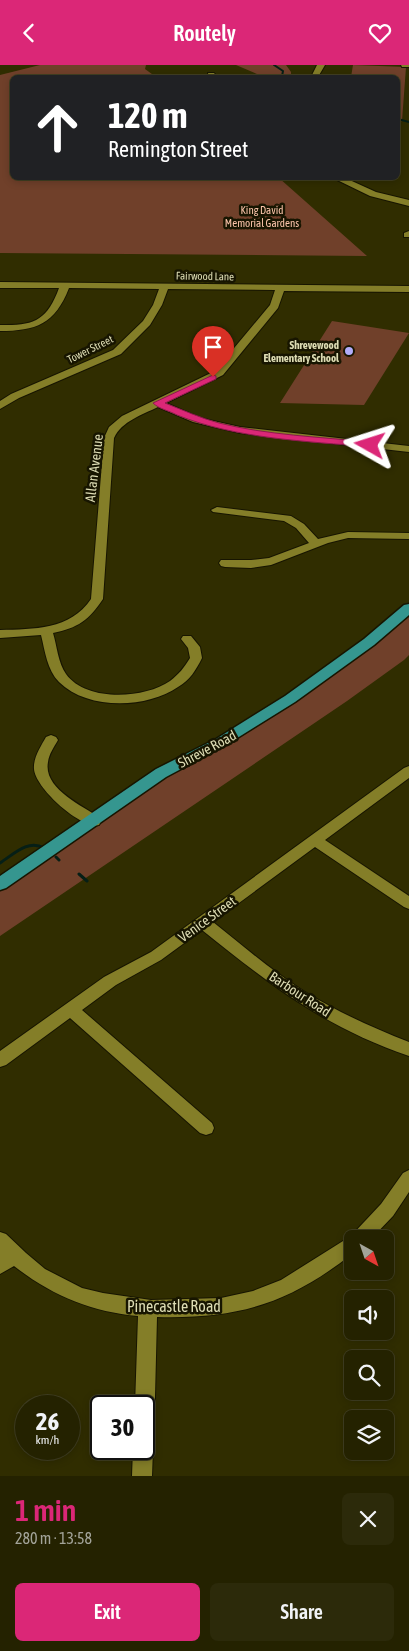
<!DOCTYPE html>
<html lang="en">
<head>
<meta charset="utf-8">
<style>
  :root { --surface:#242200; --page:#2c2a0a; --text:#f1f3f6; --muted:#a3a499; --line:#413f22; --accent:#db2777 }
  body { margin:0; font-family:"Asap Condensed",sans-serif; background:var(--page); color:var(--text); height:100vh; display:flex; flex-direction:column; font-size:19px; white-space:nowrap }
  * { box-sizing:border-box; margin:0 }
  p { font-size:16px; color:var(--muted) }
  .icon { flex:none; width:28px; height:28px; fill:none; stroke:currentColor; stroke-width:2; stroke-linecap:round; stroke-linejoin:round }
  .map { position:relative; height:1411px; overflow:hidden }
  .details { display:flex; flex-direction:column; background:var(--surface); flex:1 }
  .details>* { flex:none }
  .top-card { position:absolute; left:10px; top:10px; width:390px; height:105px; border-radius:8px; box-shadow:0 2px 8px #0003,0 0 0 1px var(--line); background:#202124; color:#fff; overflow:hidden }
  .needle { width:32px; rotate:140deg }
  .buttons { position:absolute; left:344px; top:1165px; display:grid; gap:10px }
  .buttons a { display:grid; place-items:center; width:50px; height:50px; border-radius:8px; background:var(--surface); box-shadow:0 2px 8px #0003,0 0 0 1px var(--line); font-size:25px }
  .speed { position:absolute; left:15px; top:1330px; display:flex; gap:10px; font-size:25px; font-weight:700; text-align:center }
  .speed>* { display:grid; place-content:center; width:65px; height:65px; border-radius:50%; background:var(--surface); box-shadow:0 2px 8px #0003,0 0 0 1px var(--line); line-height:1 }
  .speed small { font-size:12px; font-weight:400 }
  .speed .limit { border:2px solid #111; border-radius:8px; background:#fff; color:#111 }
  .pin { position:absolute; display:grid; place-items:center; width:42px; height:42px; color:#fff; margin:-51px -21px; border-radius:50% 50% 50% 0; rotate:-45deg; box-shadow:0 0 5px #0007 }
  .pin .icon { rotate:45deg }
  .me { position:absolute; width:55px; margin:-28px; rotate:276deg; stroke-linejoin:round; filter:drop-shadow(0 0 4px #0008) }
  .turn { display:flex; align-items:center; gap:18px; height:105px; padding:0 15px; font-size:22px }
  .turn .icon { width:65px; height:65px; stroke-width:2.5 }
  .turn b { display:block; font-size:35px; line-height:42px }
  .round { display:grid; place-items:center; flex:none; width:52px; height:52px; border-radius:8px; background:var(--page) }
  .summary { display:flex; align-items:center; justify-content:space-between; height:85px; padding:0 15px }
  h1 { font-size:30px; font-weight:600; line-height:38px; color:var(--accent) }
  .button { display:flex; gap:10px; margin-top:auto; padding:10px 15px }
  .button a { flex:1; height:58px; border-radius:8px; background:var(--accent); color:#fff; font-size:20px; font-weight:600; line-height:58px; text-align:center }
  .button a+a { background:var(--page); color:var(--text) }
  header { display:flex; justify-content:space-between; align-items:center; height:65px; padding:0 15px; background:var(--accent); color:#fff; font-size:22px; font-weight:600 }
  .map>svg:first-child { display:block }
</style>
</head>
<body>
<header><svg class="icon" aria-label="back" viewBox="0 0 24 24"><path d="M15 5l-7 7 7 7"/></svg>Routely<svg class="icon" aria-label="heart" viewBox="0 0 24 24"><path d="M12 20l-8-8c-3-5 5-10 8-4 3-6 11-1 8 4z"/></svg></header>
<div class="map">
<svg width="409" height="1411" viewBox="0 0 409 1411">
  <rect width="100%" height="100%" fill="#302d00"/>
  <!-- green -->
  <path fill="#70402a" d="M 40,0 L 146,0 L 145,4 L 156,12 L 12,12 L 12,112 L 279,113 L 367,191 L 0,188 L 0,10 Z
    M 236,0 L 286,0 L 291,7 L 291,12 L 264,12 Z
    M 353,0 L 406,2 L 402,56 L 398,58 L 398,12 L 351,12 Z
    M 332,256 L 409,268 L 364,340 L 280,338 Z
    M 409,549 L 409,590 L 404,595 L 347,636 L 0,871 L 0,825 L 148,721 L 222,680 Z"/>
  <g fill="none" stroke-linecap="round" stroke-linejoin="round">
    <!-- stream-far1 -->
    <path stroke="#061f16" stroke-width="2" d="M 274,0 L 283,6 L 282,11 L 289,12
      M 398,54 L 409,57"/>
    <!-- stream -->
    <path stroke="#061f16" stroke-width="3" d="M 56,792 L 59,795
      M 0,798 C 14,789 28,774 44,783
      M 79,809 L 87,816"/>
    <!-- minor casing -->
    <g stroke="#171500" stroke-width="2">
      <path id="minor" d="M 317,0 L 325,0 L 318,12 L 311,12 Z
        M 401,0 L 409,0 L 409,2 L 402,2 Z
        M 208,8 L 214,8 L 217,12 L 209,12 Z
        M 331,112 L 343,112 L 376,127 L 409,135 L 409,141 L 370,131 Z
        M 409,166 L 409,172 L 404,172 L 404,168 Z
        M 0,217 L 409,221 L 409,227 L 284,226 L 278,243 L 223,310 L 166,338 L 200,353 L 240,362 L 409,381 L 409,387 L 240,368 L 193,357 L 158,342 C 142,350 122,356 114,373 L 103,534 C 89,555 78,563 53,568 C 57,581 58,598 66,609 C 86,637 144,634 170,616 C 179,609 184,603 190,593 L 188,583 L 181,574 L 183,571 L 191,571 L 200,582 L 202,593 C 196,605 190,615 178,622 C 146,644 87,645 59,617 C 47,605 45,586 41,570 L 0,573 L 0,565 C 34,564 70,565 91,534 L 104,373 L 109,362 L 122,351 L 215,306 L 270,240 L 275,225 L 168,224 L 162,240 L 150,260 L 121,289 L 19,333 L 0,344 L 0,336 L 11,329 L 113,285 L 143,256 L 153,240 L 159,224 L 69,223 C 55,259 36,266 0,266 L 0,260 C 33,261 47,256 59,223 L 0,223 Z
        M 217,442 L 291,451 L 304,459 L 318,474 L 348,467 L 409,468 L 409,474 L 348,473 L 328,478 L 271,500 L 251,503 L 225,502 L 221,501 L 219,498 L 221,495 L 251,495 L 269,493 L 309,478 L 296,463 L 284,456 L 213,447 L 211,445 Z
        M 51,670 L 56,672 L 58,675 C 54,682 49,689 48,697 C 43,723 81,740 99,752 L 101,756 L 99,760 C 82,765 35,723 34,704 C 33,693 41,681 46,672 Z
        M 409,701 L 409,713 L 325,775 L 409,831 L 409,844 L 404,842 L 315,782 L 213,857 C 243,881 272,906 305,927 C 338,947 373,963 409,977 L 409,991 C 326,963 269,919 202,865 L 161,895 L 116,920 L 82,945 L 212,1058 L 214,1063 L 212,1068 L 206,1070 L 200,1068 L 70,953 L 6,1000 L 0,1002 L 0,986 L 104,912 L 151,887 L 404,703 Z
        M 409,1105 L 409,1127 L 393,1151 L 371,1174 L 352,1174 L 352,1189 C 288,1239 238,1254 157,1252 L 154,1371 L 150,1378 L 153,1384 L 152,1411 L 132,1411 L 133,1384 L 144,1384 L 144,1341 L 135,1341 L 138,1251 C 91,1247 51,1230 14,1201 L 0,1209 L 0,1167 L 6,1169 L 26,1188 L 45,1204 L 82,1223 L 103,1228 L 151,1235 L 221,1233 L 253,1226 L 281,1215 L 351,1171 L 381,1139 L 403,1108 Z"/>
    </g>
    <!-- major casing -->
    <g stroke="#171500" stroke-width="3">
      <path id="major" d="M 409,539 L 409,550 L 374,580 L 295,637 L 226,680 L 166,712 L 6,823 L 0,825 L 0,811 L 156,704 L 216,674 L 285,631 L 364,574 L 404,540 Z"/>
    </g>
    <!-- minor -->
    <use href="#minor" fill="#847e28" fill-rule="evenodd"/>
    <!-- major -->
    <use href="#major" fill="#35968f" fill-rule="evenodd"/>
  </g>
  <!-- route -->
  <path fill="#db2777" stroke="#8e194d" d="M 213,310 L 216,311 L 216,314 L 165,338 C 183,345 200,353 219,358 C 267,370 320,372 370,377 L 374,380 L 370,382 C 306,376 237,374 177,350 C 170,346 159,344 153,338 Z"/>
  <!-- markers -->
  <circle fill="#b1adfa" stroke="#171500" stroke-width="2" cx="349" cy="286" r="5"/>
  <g text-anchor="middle" stroke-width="5" stroke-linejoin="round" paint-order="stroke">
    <!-- far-park labels -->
    <g font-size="11" fill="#fcc5ab" stroke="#171500">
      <text x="262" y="149">King David<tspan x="262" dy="13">Memorial Gardens</tspan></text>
    </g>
    <!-- far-street labels -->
    <g font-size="11" fill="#dddcb3" stroke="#171500">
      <text transform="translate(205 211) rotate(1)" y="4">Fairwood Lane</text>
      <text transform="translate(90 284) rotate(-26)" y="4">Tower Street</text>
    </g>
    <!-- far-poi labels -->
    <g font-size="11" font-weight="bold" fill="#dddcb3" stroke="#171500" text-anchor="end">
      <text x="339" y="284">Shrevewood<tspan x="339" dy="13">Elementary School</tspan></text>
    </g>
    <!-- street labels -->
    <g font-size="14" fill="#dddcb3" stroke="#171500">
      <text transform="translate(94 403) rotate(-83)" y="5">Allan Avenue</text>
      <text transform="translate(207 684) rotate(-28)" y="5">Shreve Road</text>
      <text transform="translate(207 854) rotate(-36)" y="5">Venice Street</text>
      <text transform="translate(300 929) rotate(33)" y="5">Barbour Road</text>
    </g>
    <!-- near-street labels -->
    <g font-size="16" fill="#dddcb3" stroke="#171500">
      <text x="174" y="1247">Pinecastle Road</text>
    </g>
  </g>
</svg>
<div class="buttons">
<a><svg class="needle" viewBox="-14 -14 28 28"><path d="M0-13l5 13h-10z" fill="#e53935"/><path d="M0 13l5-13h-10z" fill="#a3a499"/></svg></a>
<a><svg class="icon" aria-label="sound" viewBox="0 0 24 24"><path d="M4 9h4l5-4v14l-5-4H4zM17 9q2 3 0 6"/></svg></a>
<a><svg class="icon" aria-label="search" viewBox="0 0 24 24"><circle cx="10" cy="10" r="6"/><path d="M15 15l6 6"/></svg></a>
<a><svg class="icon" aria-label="layers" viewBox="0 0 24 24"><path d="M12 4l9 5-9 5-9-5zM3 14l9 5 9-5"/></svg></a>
</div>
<div class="speed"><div>26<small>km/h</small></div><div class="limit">30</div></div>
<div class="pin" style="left:213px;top:312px;background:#d93025"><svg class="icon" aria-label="arrive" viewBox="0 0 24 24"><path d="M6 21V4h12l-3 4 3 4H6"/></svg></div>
<svg class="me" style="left:370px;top:380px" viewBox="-20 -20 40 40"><path d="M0-17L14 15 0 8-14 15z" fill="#db2777" stroke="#fff" stroke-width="4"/></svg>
<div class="top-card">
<div class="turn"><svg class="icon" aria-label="ahead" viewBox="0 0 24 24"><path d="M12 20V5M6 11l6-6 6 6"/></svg><div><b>120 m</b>Remington Street</div></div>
</div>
</div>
<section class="details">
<div class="summary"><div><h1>1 min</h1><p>280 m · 13:58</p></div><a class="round"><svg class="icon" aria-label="close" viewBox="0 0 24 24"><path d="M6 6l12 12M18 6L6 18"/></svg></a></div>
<div class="button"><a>Exit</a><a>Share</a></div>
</section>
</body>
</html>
